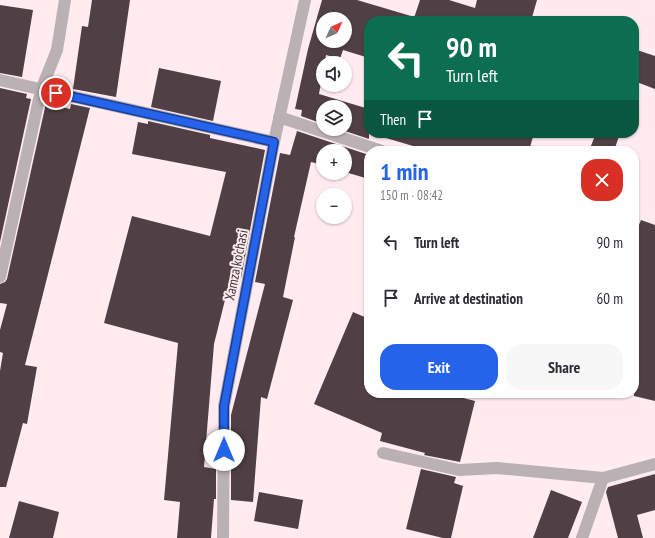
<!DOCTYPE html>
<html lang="en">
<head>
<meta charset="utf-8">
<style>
  :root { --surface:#fff; --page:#f7f7f7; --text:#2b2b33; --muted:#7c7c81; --accent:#2563eb }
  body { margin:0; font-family:"PT Sans Narrow",sans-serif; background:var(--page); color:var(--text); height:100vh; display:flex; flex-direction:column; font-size:15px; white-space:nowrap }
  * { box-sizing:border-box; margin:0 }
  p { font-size:13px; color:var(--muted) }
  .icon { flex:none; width:22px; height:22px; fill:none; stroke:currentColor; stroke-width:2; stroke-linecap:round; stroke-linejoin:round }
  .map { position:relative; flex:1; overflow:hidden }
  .side { position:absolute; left:364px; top:146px; width:275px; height:252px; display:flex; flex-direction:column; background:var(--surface); border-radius:16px; box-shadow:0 1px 3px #0004 }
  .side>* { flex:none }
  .top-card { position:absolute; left:364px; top:16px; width:275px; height:122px; border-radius:16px; box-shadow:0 1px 3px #0004; background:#0b6e4f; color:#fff; overflow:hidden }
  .needle { width:26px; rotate:46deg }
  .fabs { position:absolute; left:316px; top:12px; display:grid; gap:8px }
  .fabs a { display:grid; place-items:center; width:36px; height:36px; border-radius:50%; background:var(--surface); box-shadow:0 1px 3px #0004; font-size:20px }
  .pin { position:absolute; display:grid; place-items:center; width:34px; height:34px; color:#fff; margin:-17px; border:2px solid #fff; border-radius:50%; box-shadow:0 1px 4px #0007 }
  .me { position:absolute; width:44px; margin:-22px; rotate:0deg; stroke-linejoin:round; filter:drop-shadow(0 0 3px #0008) }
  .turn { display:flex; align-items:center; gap:14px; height:84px; padding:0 16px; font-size:18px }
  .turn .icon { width:52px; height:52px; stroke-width:2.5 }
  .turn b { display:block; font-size:28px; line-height:34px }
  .then { display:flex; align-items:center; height:38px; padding:0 16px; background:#0003; gap:8px; font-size:15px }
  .round { display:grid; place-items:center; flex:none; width:42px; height:42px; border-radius:16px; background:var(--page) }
  .headline { display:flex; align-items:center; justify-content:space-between; height:68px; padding:0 16px }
  h1 { font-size:24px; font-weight:600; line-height:30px; color:var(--accent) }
  .button { display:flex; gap:8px; margin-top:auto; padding:8px 16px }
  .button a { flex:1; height:46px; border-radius:16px; background:var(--accent); color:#fff; font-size:16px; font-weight:600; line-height:46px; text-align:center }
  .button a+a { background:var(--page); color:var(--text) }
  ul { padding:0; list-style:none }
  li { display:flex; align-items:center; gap:12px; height:56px; padding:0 16px }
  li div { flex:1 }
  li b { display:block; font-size:15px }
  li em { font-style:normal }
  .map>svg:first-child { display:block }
</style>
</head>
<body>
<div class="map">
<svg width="655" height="538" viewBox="0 0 655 538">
  <rect width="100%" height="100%" fill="#ffebf0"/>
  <!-- building -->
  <path fill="#504045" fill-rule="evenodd" d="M 92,0 L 130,0 L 116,97 L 73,89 L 82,26 L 88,27 Z
    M 322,0 L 357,0 L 411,16 L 410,21 L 369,21 L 369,58 L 343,50 L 340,59 L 326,55 L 325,63 L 323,63 L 323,72 L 319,94 L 369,109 L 369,139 L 339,129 L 345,129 L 345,107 L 323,107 L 323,124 L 301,116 L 302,110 L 295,109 L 308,49 ZM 323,19 L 345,19 L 345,41 L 323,41 Z
    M 420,0 L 449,0 L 475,8 L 477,0 L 537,0 L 531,21 L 413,21 Z
    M 0,5 L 33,10 L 22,77 L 0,73 Z
    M 634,49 L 655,56 L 655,89 L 634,81 Z
    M 159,68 L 221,81 L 213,121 L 151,107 Z
    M 0,88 L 27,94 L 26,98 L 31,99 L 0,242 Z
    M 46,103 L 70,109 L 71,104 L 90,108 L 25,365 L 37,367 L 27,424 L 23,423 L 6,487 L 0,487 L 0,371 L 3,353 L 0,352 L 0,330 L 7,304 L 0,303 L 0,284 L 5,282 L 7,279 Z
    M 148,121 L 210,135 L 210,138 L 265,150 L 241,278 L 231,276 L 214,344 L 204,467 L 216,469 L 216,499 L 214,499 L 211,538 L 177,538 L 180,502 L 164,500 L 178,343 L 104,323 L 132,216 L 210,236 L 226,172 L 132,154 L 138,122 L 148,124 Z
    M 297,131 L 369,155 L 369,179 L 345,172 L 345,151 L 323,151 L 323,165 L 311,162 L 294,237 L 295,237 L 283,297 L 293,300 L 267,399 L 261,397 L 253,502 L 231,500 L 231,415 L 265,284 L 255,282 L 280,153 L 290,155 Z
    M 387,133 L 534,133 L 529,151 L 430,151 L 386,138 Z
    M 596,133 L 620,133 L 614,151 L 589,151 Z
    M 641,220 L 655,225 L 655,401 L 634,396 L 634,237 Z
    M 353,312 L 369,319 L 369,393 L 444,393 L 475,401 L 460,462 L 424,455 L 425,453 L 380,441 L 382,433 L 314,404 Z
    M 421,469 L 456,477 L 454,483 L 463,486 L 451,538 L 443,538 L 406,529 Z
    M 655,474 L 655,510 L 637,515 L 643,538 L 618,538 L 606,492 L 608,487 Z
    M 551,490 L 582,502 L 568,538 L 533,538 Z
    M 259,492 L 303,500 L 298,529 L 254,521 Z
    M 19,501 L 59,512 L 53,538 L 9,538 Z"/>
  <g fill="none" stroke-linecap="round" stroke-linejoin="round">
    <!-- minor -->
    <path stroke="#bab1b4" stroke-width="12" d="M 0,80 L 274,142
      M 279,117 L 382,151
      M 0,277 L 41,90 L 57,50 L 65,0
      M 383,453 L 459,470 L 497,468 L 603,478 L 655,464
      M 223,538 L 224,406 L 274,142 L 305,0
      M 582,538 L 603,478"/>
  </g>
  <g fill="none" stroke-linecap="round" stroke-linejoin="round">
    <!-- route casing -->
    <g stroke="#184099" stroke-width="10">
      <path id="route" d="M 56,93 L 274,142 L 224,406 L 224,450"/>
    </g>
    <!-- route -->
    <use href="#route" stroke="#2563eb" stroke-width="7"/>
  </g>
  <g text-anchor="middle" stroke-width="4" stroke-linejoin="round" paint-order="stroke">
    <!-- street labels -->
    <g font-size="14" fill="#3a3335" stroke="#ffebf0">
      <text transform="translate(236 265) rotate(-79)" y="5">Xamza ko'chasi</text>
    </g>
  </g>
</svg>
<div class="fabs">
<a><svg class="needle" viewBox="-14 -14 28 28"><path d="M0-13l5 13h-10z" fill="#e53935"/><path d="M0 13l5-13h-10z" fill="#7c7c81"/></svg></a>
<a><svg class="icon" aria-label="sound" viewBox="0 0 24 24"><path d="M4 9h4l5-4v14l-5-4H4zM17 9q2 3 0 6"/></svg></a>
<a><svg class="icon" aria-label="layers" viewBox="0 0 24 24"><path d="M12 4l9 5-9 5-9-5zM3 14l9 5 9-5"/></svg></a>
<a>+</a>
<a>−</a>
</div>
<div class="pin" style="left:56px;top:93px;background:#d93025"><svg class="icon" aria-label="arrive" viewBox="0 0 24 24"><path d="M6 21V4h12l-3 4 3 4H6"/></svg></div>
<svg class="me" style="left:224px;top:450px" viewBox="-20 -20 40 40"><circle r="19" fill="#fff"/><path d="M0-13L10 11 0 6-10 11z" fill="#2563eb"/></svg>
<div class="top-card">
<div class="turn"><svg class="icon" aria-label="left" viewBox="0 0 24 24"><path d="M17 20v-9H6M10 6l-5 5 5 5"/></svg><div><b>90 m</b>Turn left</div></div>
<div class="then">Then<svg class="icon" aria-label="arrive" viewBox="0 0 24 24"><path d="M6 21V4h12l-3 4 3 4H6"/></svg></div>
</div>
<section class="side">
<div class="headline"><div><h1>1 min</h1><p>150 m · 08:42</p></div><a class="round" style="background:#d93025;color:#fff"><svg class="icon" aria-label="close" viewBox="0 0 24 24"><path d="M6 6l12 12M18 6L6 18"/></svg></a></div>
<ul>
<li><svg class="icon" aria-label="left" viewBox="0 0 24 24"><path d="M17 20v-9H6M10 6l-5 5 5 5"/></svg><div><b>Turn left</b></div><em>90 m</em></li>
<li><svg class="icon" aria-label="arrive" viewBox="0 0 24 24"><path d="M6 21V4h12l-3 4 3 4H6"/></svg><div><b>Arrive at destination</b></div><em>60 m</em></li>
</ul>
<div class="button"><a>Exit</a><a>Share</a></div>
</section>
</div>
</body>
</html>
